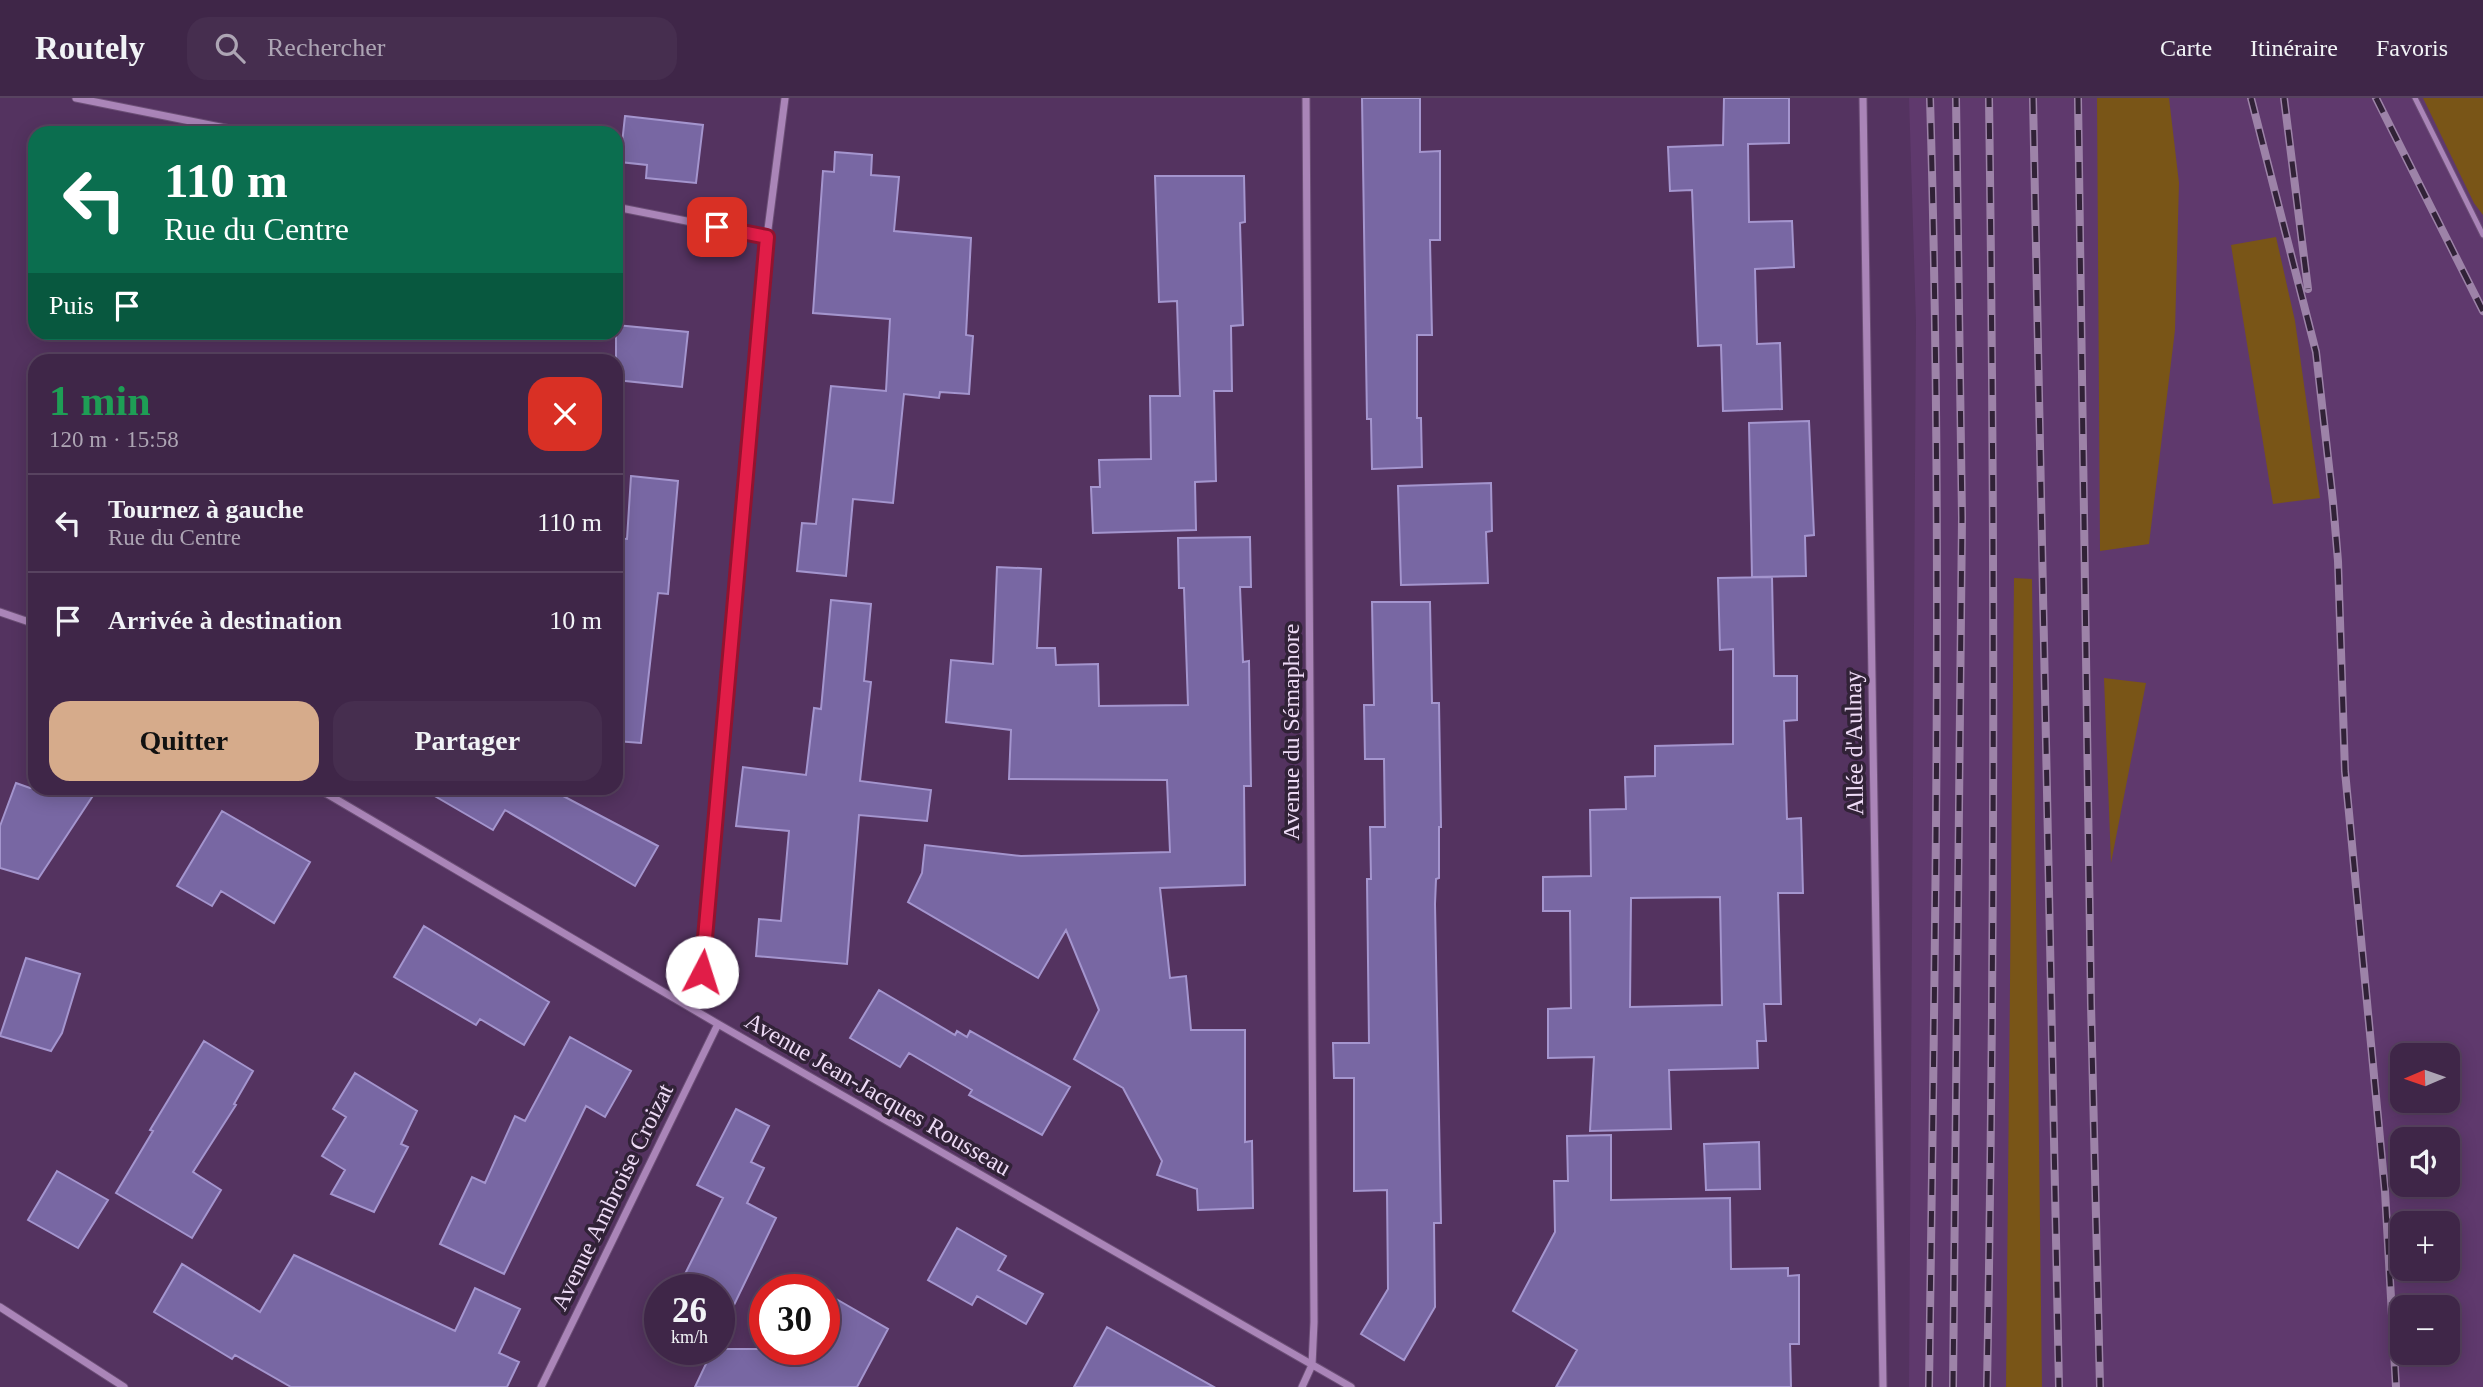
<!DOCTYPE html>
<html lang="fr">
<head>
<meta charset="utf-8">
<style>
  :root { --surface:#3f2648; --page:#462e4f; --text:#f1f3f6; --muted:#ada5b4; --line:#584360; --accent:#d6ab8b }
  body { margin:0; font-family:"Times New Roman",serif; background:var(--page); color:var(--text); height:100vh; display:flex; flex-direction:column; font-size:26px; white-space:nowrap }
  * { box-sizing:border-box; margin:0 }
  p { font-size:23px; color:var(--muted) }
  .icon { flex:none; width:38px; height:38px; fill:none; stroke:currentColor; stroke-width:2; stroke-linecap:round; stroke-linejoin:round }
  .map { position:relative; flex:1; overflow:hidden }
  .panel { position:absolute; left:28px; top:256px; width:595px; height:441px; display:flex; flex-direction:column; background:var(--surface); border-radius:21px; box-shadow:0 4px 18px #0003,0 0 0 2px var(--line) }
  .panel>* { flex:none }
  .guide { position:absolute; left:28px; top:28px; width:595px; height:214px; border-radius:21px; box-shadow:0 4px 18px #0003,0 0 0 2px var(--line); background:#0b6e4f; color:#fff; overflow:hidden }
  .needle { width:46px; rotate:268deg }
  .tools { position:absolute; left:2390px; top:945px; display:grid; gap:14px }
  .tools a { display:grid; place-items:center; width:70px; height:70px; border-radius:14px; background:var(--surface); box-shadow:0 4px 18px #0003,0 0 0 2px var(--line); font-size:35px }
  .speed { position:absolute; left:644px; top:1176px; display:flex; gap:14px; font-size:35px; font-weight:700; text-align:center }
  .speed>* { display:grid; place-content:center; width:91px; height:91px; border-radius:50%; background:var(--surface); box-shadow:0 4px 18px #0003,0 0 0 2px var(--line); line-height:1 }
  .speed small { font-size:18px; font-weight:400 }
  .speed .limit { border:10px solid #d22; background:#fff; color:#111 }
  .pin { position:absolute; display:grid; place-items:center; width:60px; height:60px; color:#fff; margin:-30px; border-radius:14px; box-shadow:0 4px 10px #0006 }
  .me { position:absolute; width:77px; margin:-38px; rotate:5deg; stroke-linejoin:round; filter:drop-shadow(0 0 5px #0008) }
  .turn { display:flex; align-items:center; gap:24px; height:147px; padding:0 21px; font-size:32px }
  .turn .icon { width:91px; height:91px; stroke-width:2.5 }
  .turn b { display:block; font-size:49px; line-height:60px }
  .then { display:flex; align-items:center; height:66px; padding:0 21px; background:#0003; gap:14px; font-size:26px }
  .round { display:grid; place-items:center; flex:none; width:74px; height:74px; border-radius:21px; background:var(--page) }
  .headline { display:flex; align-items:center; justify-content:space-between; height:119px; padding:0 21px }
  h1 { font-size:42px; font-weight:700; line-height:52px; color:#1e9e55 }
  .action { display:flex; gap:14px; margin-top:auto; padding:14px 21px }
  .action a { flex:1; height:80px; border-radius:21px; background:var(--accent); color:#111; font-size:28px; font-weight:700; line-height:80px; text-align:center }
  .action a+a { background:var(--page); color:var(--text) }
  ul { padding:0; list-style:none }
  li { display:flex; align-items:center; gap:21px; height:98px; padding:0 21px; border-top:2px solid var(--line) }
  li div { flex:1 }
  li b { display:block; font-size:26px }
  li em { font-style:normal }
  header { display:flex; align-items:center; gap:42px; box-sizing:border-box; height:98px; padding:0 35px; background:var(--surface); border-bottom:2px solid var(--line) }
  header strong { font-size:33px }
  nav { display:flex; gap:38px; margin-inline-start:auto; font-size:24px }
  .search { width:490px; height:63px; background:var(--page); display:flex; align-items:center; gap:18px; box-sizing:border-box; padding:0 24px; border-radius:21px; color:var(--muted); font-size:26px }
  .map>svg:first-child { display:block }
</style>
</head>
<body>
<header>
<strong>Routely</strong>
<div class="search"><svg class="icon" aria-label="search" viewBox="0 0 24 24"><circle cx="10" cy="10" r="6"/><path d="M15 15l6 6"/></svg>Rechercher</div>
<nav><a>Carte</a><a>Itinéraire</a><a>Favoris</a></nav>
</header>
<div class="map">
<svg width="2483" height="1289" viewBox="0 0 2483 1289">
  <rect width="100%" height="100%" fill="#543360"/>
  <!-- built -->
  <path fill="#5f396d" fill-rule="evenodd" d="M 1909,0 L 2483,0 L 2483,1289 L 1909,1289 L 1916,223 ZM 2403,957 L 2448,957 L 2448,1003 L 2403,1003 ZM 2403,1041 L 2448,1041 L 2448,1087 L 2403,1087 ZM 2403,1125 L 2448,1125 L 2448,1171 L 2403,1171 ZM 2403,1209 L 2448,1209 L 2448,1255 L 2403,1255 Z"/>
  <!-- green -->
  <path fill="#795517" d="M 2097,0 L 2169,0 L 2179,85 L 2175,232 L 2149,446 L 2100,453 Z
    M 2423,0 L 2483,0 L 2483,117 L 2474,105 Z
    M 2276,139 L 2295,223 L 2320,400 L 2273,406 L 2231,147 Z
    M 2014,480 L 2032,481 L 2042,1289 L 2006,1289 Z
    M 2104,580 L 2146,585 L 2111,765 Z"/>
  <!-- building -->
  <path fill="#7867a3" stroke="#a495ce" stroke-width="2" fill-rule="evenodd" d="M 1362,0 L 1420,0 L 1420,54 L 1440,53 L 1440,142 L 1430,142 L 1432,237 L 1417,237 L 1417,320 L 1421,320 L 1422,369 L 1372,371 L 1371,321 L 1367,321 Z
    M 1724,0 L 1789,0 L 1789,45 L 1748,46 L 1749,124 L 1792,123 L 1794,169 L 1755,171 L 1757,246 L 1780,245 L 1782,311 L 1723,313 L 1721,247 L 1698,248 L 1692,92 L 1670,93 L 1668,49 L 1723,47 Z
    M 625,18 L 703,27 L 696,85 L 646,80 L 647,67 L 620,64 Z
    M 835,54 L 872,57 L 871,77 L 899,79 L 894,133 L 971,140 L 966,237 L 973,238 L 969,296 L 940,294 L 939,300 L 904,296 L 893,405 L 853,401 L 846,478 L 797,473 L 802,425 L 816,426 L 831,288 L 886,293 L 890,221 L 813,215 L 823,73 L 834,74 Z
    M 1155,78 L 1244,78 L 1245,124 L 1240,125 L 1243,227 L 1231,228 L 1232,293 L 1214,293 L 1216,383 L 1195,384 L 1196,432 L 1093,435 L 1091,389 L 1100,389 L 1099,362 L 1151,361 L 1150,298 L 1180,298 L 1177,203 L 1159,204 Z
    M 616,227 L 688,234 L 682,289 L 616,282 Z
    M 1809,323 L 1814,437 L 1805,438 L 1806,478 L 1752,479 L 1749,325 Z
    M 631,378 L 678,383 L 668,496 L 658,495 L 641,645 L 616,643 L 616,534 L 620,491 L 616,491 L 616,440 L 627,441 Z
    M 1491,385 L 1492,433 L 1486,434 L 1488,485 L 1401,487 L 1398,388 Z
    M 1250,439 L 1251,489 L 1240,489 L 1243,564 L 1249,563 L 1251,688 L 1244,688 L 1245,787 L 1160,790 L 1170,880 L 1186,878 L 1191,932 L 1245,932 L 1245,1044 L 1252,1043 L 1253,1110 L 1198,1112 L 1197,1091 L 1157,1077 L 1162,1063 L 1123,990 L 1074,961 L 1099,912 L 1066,832 L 1038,880 L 908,804 L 922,775 L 925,747 L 1021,758 L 1170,754 L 1167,682 L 1009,681 L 1011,632 L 946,624 L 951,562 L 993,566 L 997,469 L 1041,471 L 1037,550 L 1055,550 L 1056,567 L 1098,566 L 1099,608 L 1188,607 L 1184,490 L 1179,490 L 1178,440 Z
    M 1772,479 L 1774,578 L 1797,578 L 1797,622 L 1784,623 L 1787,721 L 1801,720 L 1803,795 L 1778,795 L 1781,906 L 1764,906 L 1766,943 L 1757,943 L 1758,970 L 1669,972 L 1671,1031 L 1590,1033 L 1594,959 L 1548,960 L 1548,911 L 1571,910 L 1570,813 L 1543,813 L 1543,779 L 1591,778 L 1590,712 L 1626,711 L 1625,679 L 1655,678 L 1655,648 L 1733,646 L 1733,551 L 1720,552 L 1718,480 ZM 1720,799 L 1722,907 L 1630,909 L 1631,800 Z
    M 831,502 L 871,506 L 864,583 L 871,584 L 860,683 L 931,692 L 927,723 L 859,717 L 847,866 L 756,858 L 759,821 L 781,823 L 789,733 L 736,728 L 743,669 L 806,677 L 814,610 L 821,611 Z
    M 1372,504 L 1430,504 L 1432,605 L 1439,605 L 1441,729 L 1439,729 L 1439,780 L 1436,781 L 1435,806 L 1441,1125 L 1434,1125 L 1435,1209 L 1404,1262 L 1361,1236 L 1388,1191 L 1387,1092 L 1354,1093 L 1354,980 L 1334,980 L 1333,945 L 1369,945 L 1367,781 L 1371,781 L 1370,729 L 1385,729 L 1384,661 L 1365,661 L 1364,607 L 1374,607 Z
    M 16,685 L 30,690 L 98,690 L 38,781 L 0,770 L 0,728 Z
    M 421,690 L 548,690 L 658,748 L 635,788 L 505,712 L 493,732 Z
    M 222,713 L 310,764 L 274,825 L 221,793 L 212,808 L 177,788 Z
    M 424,828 L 549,904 L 524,947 L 480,921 L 476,927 L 394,879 Z
    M 26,860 L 80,876 L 62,935 L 51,953 L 0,938 Z
    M 879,892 L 955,937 L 957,933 L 967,939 L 970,933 L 1070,989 L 1042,1037 L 969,997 L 972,992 L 909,955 L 900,969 L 850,940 Z
    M 570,939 L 631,973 L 605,1019 L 586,1008 L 504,1176 L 440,1146 L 472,1079 L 485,1085 L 515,1018 L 525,1023 Z
    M 204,943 L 253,973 L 234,1006 L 236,1007 L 193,1074 L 221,1092 L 192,1140 L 116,1095 L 153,1033 L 150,1032 Z
    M 355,975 L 417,1013 L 401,1046 L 408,1049 L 374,1114 L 331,1096 L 345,1072 L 322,1058 L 346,1019 L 333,1011 Z
    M 736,1011 L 769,1028 L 751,1064 L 764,1070 L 747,1105 L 776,1120 L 719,1238 L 719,1192 L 677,1192 L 723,1100 L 697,1087 Z
    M 1611,1037 L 1611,1102 L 1730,1100 L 1731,1171 L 1788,1170 L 1788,1178 L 1799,1177 L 1799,1246 L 1790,1246 L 1791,1289 L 1556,1289 L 1577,1252 L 1513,1213 L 1555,1134 L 1554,1083 L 1568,1083 L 1567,1038 Z
    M 1759,1044 L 1760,1091 L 1706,1092 L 1704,1046 Z
    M 57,1073 L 108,1102 L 78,1150 L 28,1122 Z
    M 957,1130 L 1006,1158 L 998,1172 L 1043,1196 L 1026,1226 L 977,1198 L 972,1207 L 928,1182 Z
    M 294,1157 L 455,1233 L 475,1190 L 520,1211 L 499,1255 L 519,1264 L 507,1289 L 291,1289 L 235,1257 L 232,1261 L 154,1214 L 182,1166 L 260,1214 Z
    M 824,1194 L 888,1231 L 857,1289 L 695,1289 L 713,1251 L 824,1251 Z
    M 1107,1229 L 1214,1289 L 1074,1289 Z"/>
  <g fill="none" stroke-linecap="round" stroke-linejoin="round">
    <!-- service casing -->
    <g stroke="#6c4f76" stroke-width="7">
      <path id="service" d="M 2415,0 L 2483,137"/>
    </g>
    <!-- minor casing -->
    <g stroke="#6c4f76" stroke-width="9">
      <path id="minor" d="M 76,0 L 250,35
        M 1863,0 L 1883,1289
        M 616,109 L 767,139
        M 0,514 L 35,526
        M 317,690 L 718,926 L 1351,1289
        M 684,906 L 702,874 L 767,139 L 785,0
        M 0,1209 L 124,1289
        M 541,1289 L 718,926
        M 1302,1289 L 1312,1267 L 1314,1224 L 1306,0"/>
    </g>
    <!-- service -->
    <use href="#service" stroke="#aa85b8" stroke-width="5"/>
    <!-- minor -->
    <use href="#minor" stroke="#aa85b8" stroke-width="7"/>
    <!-- rail casing -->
    <g stroke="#9d83a8" stroke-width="8">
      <path id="rail" d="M 2033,0 L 2059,1289
        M 2078,0 L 2091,906 L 2100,1289
        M 2251,0 L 2316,254 L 2333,404 L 2338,463 L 2345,673 L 2385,1093 L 2396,1289
        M 2284,0 L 2308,191
        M 2376,0 L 2483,213
        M 1929,1289 C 1935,859 1943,430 1930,0
        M 1953,1289 L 1962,420 L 1956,0
        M 1987,1289 C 1995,859 1995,430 1989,0"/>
    </g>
    <!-- rail -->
    <use href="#rail" stroke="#312237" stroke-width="5" stroke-dasharray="16" stroke-linecap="butt"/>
  </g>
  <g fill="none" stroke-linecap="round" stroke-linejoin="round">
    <!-- route casing -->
    <g stroke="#92132f" stroke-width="18">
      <path id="route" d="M 702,874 L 767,139 L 717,129"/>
    </g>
    <!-- route -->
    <use href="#route" stroke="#e11d48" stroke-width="12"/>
  </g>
  <g text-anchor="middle" stroke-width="7" stroke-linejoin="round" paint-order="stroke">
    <!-- street labels -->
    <g font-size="24" fill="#eedbf6" stroke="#312237">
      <text transform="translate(1291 634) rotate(-90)" y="8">Avenue du Sémaphore</text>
      <text transform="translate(1854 645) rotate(-91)" y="8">Allée d'Aulnay</text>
      <text transform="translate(878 996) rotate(30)" y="8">Avenue Jean-Jacques Rousseau</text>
      <text transform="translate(612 1099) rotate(-64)" y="8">Avenue Ambroise Croizat</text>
    </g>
  </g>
</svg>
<div class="tools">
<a><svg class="needle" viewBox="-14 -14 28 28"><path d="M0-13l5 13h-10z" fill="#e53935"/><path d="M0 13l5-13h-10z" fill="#ada5b4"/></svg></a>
<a><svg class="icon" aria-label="sound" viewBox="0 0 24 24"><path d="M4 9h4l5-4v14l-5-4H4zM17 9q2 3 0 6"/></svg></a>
<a>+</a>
<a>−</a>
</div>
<div class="speed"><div>26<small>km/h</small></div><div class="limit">30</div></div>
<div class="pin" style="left:717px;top:129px;background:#d93025"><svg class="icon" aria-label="arrive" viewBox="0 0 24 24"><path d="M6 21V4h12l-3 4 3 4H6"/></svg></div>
<svg class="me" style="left:702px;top:874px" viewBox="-20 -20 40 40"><circle r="19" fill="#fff"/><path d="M0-13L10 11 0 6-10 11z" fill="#e11d48"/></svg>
<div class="guide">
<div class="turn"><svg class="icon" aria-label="left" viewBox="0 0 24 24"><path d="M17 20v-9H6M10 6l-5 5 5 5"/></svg><div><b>110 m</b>Rue du Centre</div></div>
<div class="then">Puis<svg class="icon" aria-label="arrive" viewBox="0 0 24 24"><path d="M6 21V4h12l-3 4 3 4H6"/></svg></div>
</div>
<section class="panel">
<div class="headline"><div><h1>1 min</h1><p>120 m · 15:58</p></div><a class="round" style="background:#d93025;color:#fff"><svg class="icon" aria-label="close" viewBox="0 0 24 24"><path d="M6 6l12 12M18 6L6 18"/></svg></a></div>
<ul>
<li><svg class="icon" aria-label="left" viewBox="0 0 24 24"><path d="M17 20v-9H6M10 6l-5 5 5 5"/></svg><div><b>Tournez à gauche</b><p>Rue du Centre</p></div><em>110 m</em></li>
<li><svg class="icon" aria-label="arrive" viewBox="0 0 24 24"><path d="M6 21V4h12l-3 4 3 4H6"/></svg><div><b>Arrivée à destination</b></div><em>10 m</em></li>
</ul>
<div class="action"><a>Quitter</a><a>Partager</a></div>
</section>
</div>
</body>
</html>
